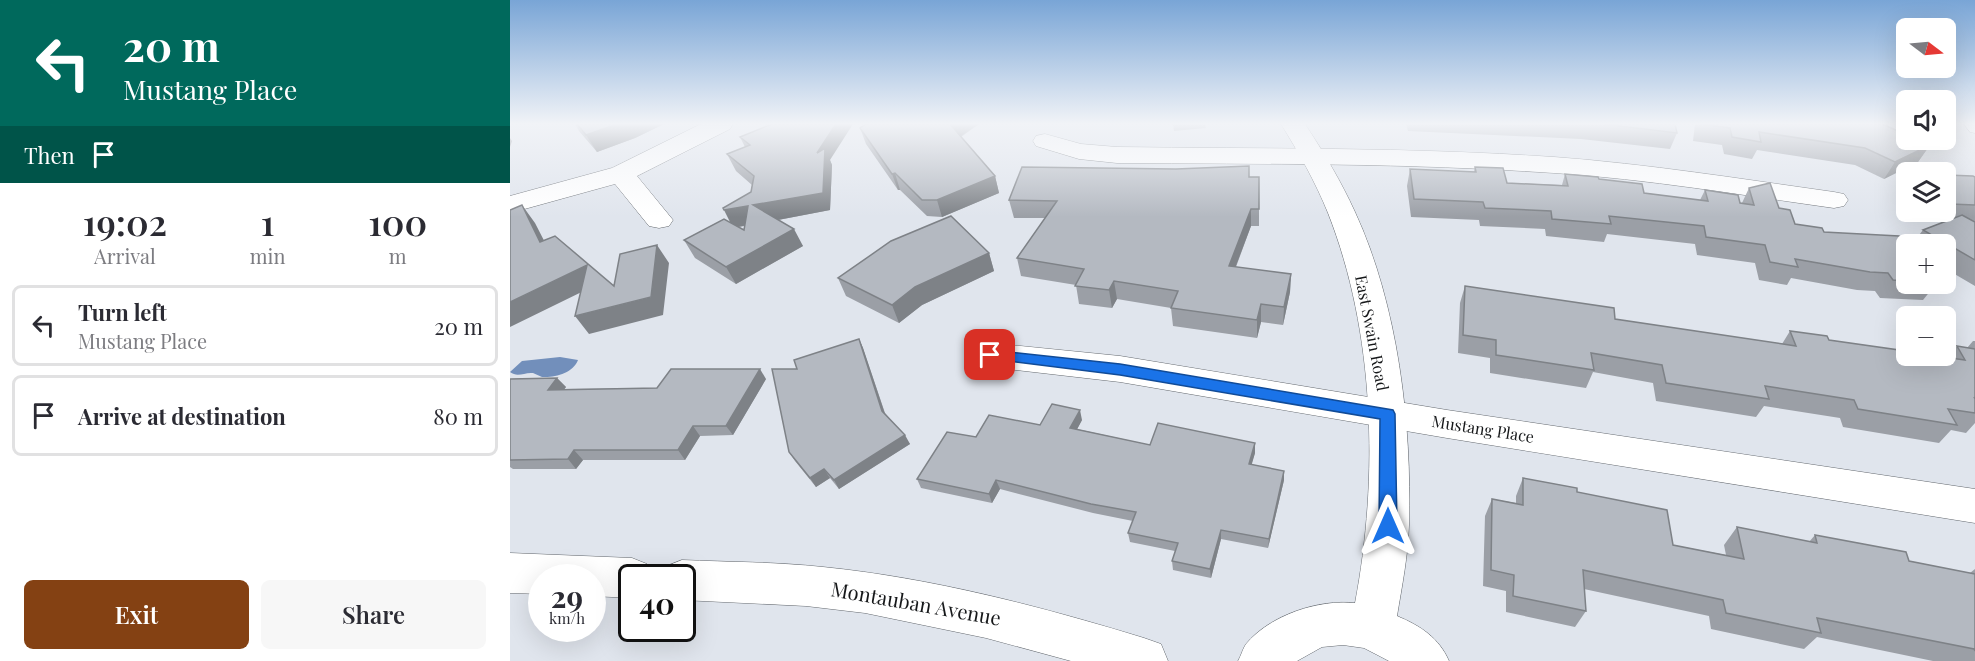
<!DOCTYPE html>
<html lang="en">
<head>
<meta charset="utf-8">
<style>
  :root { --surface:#fff; --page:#f7f7f7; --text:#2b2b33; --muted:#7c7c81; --line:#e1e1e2; --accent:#844113 }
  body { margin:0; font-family:"Playfair Display",serif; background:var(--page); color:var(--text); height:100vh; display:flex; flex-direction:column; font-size:22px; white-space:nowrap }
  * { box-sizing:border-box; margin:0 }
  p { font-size:20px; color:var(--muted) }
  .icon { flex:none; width:33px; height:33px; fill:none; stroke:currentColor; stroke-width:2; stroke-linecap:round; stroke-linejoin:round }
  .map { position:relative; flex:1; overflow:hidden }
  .drawer { display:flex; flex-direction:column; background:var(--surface); width:510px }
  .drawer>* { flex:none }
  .hud { background:#00695c; color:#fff; overflow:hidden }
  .needle { width:39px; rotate:106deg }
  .controls { position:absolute; left:1386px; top:18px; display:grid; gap:12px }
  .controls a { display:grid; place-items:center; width:60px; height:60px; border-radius:9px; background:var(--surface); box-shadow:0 6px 24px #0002; font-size:30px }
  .speed { position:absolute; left:18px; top:564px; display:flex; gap:12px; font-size:30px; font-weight:700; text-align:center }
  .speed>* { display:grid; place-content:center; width:78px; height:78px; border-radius:50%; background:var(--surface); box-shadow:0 6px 24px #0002; line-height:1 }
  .speed small { font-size:15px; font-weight:400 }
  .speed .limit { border:3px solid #111; border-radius:9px; background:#fff; color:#111 }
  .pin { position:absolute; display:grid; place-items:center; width:51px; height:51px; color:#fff; margin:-26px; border-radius:12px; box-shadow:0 3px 9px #0006 }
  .me { position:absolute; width:66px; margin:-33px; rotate:0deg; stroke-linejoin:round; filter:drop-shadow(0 0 4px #0008) }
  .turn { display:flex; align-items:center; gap:21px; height:126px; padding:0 24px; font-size:27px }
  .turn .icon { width:78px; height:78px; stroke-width:2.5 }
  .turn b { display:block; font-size:42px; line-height:51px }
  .then { display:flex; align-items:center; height:57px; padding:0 24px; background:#0003; gap:12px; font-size:22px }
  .eta { display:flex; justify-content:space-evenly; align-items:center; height:102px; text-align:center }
  .eta b { font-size:36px; font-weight:600; line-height:42px }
  .cta { display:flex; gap:12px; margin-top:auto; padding:12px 24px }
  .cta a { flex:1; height:69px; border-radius:9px; background:var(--accent); color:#fff; font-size:24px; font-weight:600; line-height:69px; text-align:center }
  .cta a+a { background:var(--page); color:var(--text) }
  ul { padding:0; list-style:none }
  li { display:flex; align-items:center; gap:18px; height:81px; margin:0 12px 9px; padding:0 12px; border:3px solid var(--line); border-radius:9px }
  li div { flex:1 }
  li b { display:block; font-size:22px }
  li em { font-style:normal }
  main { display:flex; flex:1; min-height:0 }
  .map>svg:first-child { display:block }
</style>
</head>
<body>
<main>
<section class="drawer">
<div class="hud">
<div class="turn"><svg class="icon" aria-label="left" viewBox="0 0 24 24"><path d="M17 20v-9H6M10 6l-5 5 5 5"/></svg><div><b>20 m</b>Mustang Place</div></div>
<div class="then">Then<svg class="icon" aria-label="arrive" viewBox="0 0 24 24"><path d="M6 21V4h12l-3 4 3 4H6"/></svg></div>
</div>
<div class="eta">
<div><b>19:02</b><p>Arrival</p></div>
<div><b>1</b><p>min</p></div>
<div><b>100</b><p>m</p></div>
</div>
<ul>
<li><svg class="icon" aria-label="left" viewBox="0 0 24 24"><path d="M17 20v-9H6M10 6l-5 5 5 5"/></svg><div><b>Turn left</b><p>Mustang Place</p></div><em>20 m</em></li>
<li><svg class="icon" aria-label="arrive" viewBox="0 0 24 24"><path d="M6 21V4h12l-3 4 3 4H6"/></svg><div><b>Arrive at destination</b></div><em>80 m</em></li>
</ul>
<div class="cta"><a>Exit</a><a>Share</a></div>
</section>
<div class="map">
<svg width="1465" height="661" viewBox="0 0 1465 661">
  <rect width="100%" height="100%" fill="#e0e5ed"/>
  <!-- water -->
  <path fill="#728fbb" d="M 50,357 L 68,360 C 63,373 45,378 32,377 C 29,376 26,374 23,373 C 14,372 8,378 0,372 L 12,361 Z"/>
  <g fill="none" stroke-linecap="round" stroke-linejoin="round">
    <!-- service casing -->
    <g stroke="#63686e" stroke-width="1">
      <path id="service" d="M 1454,124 L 1465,124 L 1465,133 L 1460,132 Z"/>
    </g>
    <!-- minor casing -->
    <g stroke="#63686e" stroke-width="1">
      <path id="minor" d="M 191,124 L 223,124 L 220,129 L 127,176 L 163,220 L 159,226 L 149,228 L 139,226 L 105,184 L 0,213 L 0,196 L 102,168 Z
        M 535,134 L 571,144 L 607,147 C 753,149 899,147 1044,157 C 1138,164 1231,179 1324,192 L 1334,194 L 1338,200 L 1334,206 L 1324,208 C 1231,195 1138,179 1044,173 C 899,163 753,164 607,163 L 569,159 L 526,146 L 523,141 L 526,136 Z
        M 480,343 L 610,356 L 937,410 L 1465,489 L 1465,523 L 937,438 L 610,382 L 480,367 L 468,364 L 463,355 L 468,346 Z"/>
    </g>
    <!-- tertiary casing -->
    <g stroke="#63686e" stroke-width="1">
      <path id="tertiary" d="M 771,124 L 795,124 C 814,153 831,181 845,212 C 888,305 902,424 899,525 C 898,556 892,586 887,616 C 911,626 929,638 939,661 L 879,661 L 854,648 L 833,645 L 812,647 L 787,661 L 728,661 C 731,656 733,648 736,644 C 760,615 809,599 845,603 C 869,478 865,332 818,213 C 805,181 789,153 771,124 Z
        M 0,553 L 122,558 L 137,564 L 144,578 L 122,578 L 122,598 L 82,596 L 82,578 L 32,578 L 32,594 L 0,593 Z
        M 172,560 C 219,562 267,562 313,567 C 422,578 529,606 634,638 L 651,644 L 658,661 L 561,661 L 476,638 L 355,613 L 296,606 L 172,600 L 172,578 L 151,578 L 157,566 Z"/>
    </g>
    <!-- service -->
    <use href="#service" fill="#fff" fill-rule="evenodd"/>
    <!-- minor -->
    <use href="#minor" fill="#fff" fill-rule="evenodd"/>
    <!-- tertiary -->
    <use href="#tertiary" fill="#fff" fill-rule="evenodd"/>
  </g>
  <!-- wall -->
  <path fill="#9b9fa6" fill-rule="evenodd" d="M 65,124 L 154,124 L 125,138 L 87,152 L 69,131 Z
    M 356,124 L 469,124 L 451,137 L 485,176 L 489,193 L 432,217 L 417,216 L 390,190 L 388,190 L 356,144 L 350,128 Z
    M 663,124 L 695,124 L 696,128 L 664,131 Z
    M 896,124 L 1165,124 L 1167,133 L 1160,149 L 1071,139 L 898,131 Z
    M 1185,124 L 1373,124 L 1420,145 L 1408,162 L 1374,179 L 1345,165 L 1247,150 L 1242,159 L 1214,154 L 1212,145 L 1183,141 Z
    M 230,137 L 320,160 L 322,165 L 320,210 L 268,220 L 293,246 L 226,284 L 185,258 L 174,240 L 220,222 L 241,192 L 242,185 L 226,171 L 217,154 L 235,147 ZM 235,226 L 234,230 L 228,227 Z
    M 965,167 L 997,183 L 1052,185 L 1055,174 L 1089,179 L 1134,193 L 1190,200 L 1195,190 L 1232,203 L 1239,188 L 1269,208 L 1285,224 L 1314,232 L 1396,245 L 1396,284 L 1426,284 L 1413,300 L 1370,298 L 1365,291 L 1347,290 L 1281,278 L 1277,285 L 1249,280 L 1245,263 L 1187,255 L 1185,244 L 1097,234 L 1094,242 L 1036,236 L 1035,229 L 970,226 L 969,220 L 901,217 L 897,186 L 900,169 L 964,172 Z
    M 1436,175 L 1465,177 L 1465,286 L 1436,269 L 1436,244 L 1402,244 L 1413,230 L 1435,222 L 1427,221 L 1417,212 L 1436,212 Z
    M 739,177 L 749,209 L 749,226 L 741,226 L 726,267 L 781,274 L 780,292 L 773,325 L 751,322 L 747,338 L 663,326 L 661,308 L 607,299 L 602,308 L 569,304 L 566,285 L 511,276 L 507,258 L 535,218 L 504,218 L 499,200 Z
    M 479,253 L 484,271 L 412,305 L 389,323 L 336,296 L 328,278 Z
    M 955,286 L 1105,319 L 1272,344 L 1280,331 L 1319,340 L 1437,357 L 1447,346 L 1457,348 L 1463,341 L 1465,341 L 1465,423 L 1456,433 L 1441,430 L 1429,443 L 1333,427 L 1330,418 L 1254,406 L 1246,417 L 1146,401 L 1143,383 L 1083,372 L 1076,388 L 980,373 L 980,358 L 948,353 L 950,303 Z
    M 349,339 L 353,348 L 375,413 L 400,444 L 329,489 L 320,478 L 306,487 L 285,461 L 279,452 L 287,369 Z
    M 47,378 L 56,387 L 54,389 L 147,388 L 256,379 L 223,435 L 190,436 L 175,460 L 73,460 L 66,469 L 3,469 L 0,467 L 0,379 Z
    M 572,420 L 567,429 L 640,445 L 745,453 L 741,465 L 774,480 L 758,548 L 711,539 L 701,578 L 663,570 L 662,561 L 665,551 L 620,542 L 618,533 L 623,521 L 583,513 L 490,489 L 482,503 L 411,488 L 407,479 L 466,437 Z
    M 1013,478 L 1067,492 L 1163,545 L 1216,555 L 1214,545 L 1227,527 L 1299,542 L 1305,535 L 1399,561 L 1460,573 L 1465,569 L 1465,661 L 1423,661 L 1307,637 L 1294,649 L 1201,629 L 1199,616 L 1074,589 L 1076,611 L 1065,627 L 996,612 L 996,591 L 973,586 L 975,516 L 982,499 L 1006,503 L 1006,496 Z"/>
  <!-- shaded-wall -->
  <path fill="#7e8287" d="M 107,124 L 154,124 L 125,138 L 87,152 L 76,135 Z
    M 326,124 L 343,124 L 320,160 L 322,165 L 320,210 L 252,223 L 243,205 L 307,153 Z
    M 440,124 L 469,124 L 445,140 Z
    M 0,138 L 2,141 L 0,147 Z
    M 1420,145 L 1408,162 L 1374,179 L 1385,162 Z
    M 385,173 L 390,190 L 388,190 L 382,174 Z
    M 485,176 L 489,193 L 432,217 L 427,200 Z
    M 12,205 L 25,223 L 44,260 L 30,242 Z
    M 238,206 L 247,223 L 223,228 L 214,210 Z
    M 741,209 L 741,226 L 719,284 L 719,266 Z
    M 284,229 L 293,246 L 226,284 L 216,267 Z
    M 147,245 L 159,263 L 153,315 L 79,334 L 65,316 L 141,297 Z
    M 479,253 L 484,271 L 412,305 L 389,323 L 382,305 L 405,287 Z
    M 77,265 L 90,283 L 0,327 L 0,302 Z
    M 781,274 L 780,292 L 773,325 L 774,307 Z
    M 604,281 L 607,299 L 602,308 L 599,290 Z
    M 751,304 L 751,322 L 747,338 L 747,320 Z
    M 349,339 L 353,348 L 377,420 L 372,411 Z
    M 250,369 L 256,379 L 223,435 L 216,426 Z
    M 47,378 L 56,387 L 47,399 L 38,390 Z
    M 570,410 L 572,420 L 563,437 L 560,428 Z
    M 183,426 L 190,436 L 175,460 L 168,450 Z
    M 395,435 L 400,444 L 329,489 L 324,480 Z
    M 745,443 L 745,453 L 739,474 L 739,464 Z
    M 64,450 L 73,460 L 66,469 L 58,459 Z
    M 314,469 L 320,478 L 306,487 L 300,478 Z
    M 774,471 L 774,480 L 758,548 L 759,539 Z
    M 486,480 L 490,489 L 482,503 L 479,494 Z
    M 711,530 L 711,539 L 701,578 L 700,569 Z"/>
  <!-- building -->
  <path fill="#b4b9c1" stroke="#7e8287" stroke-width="1.5" d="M 67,124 L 107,124 L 76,135 Z
    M 262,124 L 326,124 L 307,153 L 315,148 L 313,193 L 243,205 L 284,229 L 216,267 L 174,240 L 214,219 L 234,230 L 238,206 L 214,210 L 213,208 L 241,192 L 244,176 L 217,154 L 240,145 L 230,137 Z
    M 356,124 L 440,124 L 485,176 L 427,200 L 412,200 L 385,173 L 382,174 L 350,128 Z
    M 1093,124 L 1165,124 L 1167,133 Z
    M 1191,124 L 1373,124 L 1396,135 L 1396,140 L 1408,140 L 1420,145 L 1385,162 L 1355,148 L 1249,132 L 1251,142 L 1222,137 L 1220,128 Z
    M 739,166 L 739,177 L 749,177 L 749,209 L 741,209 L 719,266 L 781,274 L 774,307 L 751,304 L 747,320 L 661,308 L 668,291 L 604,281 L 599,290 L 565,286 L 574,269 L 507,258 L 547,201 L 499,200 L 512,167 L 666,169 Z
    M 965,167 L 993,168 L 997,183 L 1058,186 L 1055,174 L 1088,177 L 1089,179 L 1132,184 L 1134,193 L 1198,201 L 1195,190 L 1228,195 L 1230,203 L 1244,205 L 1239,188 L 1260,183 L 1269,208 L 1280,210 L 1285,224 L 1312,228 L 1314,232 L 1389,236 L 1396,245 L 1396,281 L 1383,280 L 1378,273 L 1360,272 L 1285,259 L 1288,267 L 1260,262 L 1255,245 L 1196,237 L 1194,226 L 1099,216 L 1101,224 L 1042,219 L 1041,211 L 975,208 L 973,202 L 904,199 L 900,169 L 966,172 Z
    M 1436,175 L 1463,176 L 1465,177 L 1465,205 L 1440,204 L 1436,200 Z
    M 12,205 L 30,242 L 45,236 L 104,286 L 110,254 L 147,245 L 141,297 L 65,316 L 77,265 L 0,302 L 0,210 Z
    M 1452,215 L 1465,222 L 1465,260 L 1413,230 Z
    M 441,216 L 479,253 L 405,287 L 382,305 L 328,278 L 381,241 Z
    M 955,286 L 1104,308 L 1105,319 L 1286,346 L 1280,331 L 1317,336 L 1319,340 L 1396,351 L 1396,356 L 1426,356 L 1455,360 L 1447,346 L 1465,349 L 1465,398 L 1464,397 L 1465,399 L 1465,413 L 1438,409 L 1447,425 L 1348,409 L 1344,400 L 1255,386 L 1259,399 L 1156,383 L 1152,365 L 1081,353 L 1084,370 L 986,355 L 986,340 L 953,335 Z
    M 349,339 L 372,411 L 395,435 L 324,480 L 314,469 L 300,478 L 279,452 L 262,369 L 287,369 L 284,360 Z
    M 161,369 L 250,369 L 216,426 L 183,426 L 168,450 L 64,450 L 58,459 L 0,460 L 0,379 L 47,378 L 38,390 L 147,388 Z
    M 542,404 L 570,410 L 560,428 L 640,445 L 648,423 L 745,443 L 739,464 L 774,471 L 759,539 L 711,530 L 700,569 L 662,561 L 668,543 L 618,533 L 626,512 L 581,504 L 486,480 L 479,494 L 407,479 L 437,432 L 466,437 L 479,415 L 530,425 Z
    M 1013,478 L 1067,488 L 1067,492 L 1157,510 L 1163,545 L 1234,559 L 1227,527 L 1307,543 L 1305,535 L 1396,552 L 1399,561 L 1465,574 L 1465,651 L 1464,649 L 1307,618 L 1311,633 L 1216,613 L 1213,600 L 1073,570 L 1076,611 L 1003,596 L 1004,575 L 981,570 L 982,499 L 1013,505 Z"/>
  <!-- sky -->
  <linearGradient id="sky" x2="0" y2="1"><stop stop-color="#79a5d6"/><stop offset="0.57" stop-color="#f1f3f7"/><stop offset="1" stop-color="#f1f3f7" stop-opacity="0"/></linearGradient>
  <rect width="1465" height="217" fill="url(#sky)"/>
  <!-- route -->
  <path fill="#1a73e8" stroke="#114b97" stroke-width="1.5" d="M 480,350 L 610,364 L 883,410 L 885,414 L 887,526 L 884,531 L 878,533 L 872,531 L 869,526 L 870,419 L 610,375 L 475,358 L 473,355 Z"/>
  <g text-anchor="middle" stroke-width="5" stroke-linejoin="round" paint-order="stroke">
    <!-- street labels -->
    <g font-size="16" fill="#16181a" stroke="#fff">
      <text transform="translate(862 333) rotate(79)" y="6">East Swain Road</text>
      <text transform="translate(973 429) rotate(9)" y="6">Mustang Place</text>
    </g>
    <!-- near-street labels -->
    <g font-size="20" fill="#16181a" stroke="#fff">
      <text transform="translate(406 604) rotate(10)" y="7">Montauban Avenue</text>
    </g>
  </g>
</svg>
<div class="controls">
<a><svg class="needle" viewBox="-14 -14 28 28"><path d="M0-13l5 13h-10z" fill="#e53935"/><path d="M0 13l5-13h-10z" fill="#7c7c81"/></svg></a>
<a><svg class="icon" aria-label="sound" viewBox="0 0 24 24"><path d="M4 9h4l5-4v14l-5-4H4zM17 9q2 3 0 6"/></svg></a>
<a><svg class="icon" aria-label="layers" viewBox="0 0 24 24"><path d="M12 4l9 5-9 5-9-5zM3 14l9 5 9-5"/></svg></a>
<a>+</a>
<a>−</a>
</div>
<div class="speed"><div>29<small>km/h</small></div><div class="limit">40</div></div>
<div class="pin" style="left:480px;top:355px;background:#d93025"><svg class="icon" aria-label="arrive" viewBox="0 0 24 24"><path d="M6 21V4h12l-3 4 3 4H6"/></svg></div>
<svg class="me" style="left:878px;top:526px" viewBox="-20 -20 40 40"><path d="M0-17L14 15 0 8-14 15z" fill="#1a73e8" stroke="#fff" stroke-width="4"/></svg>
</div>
</main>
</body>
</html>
